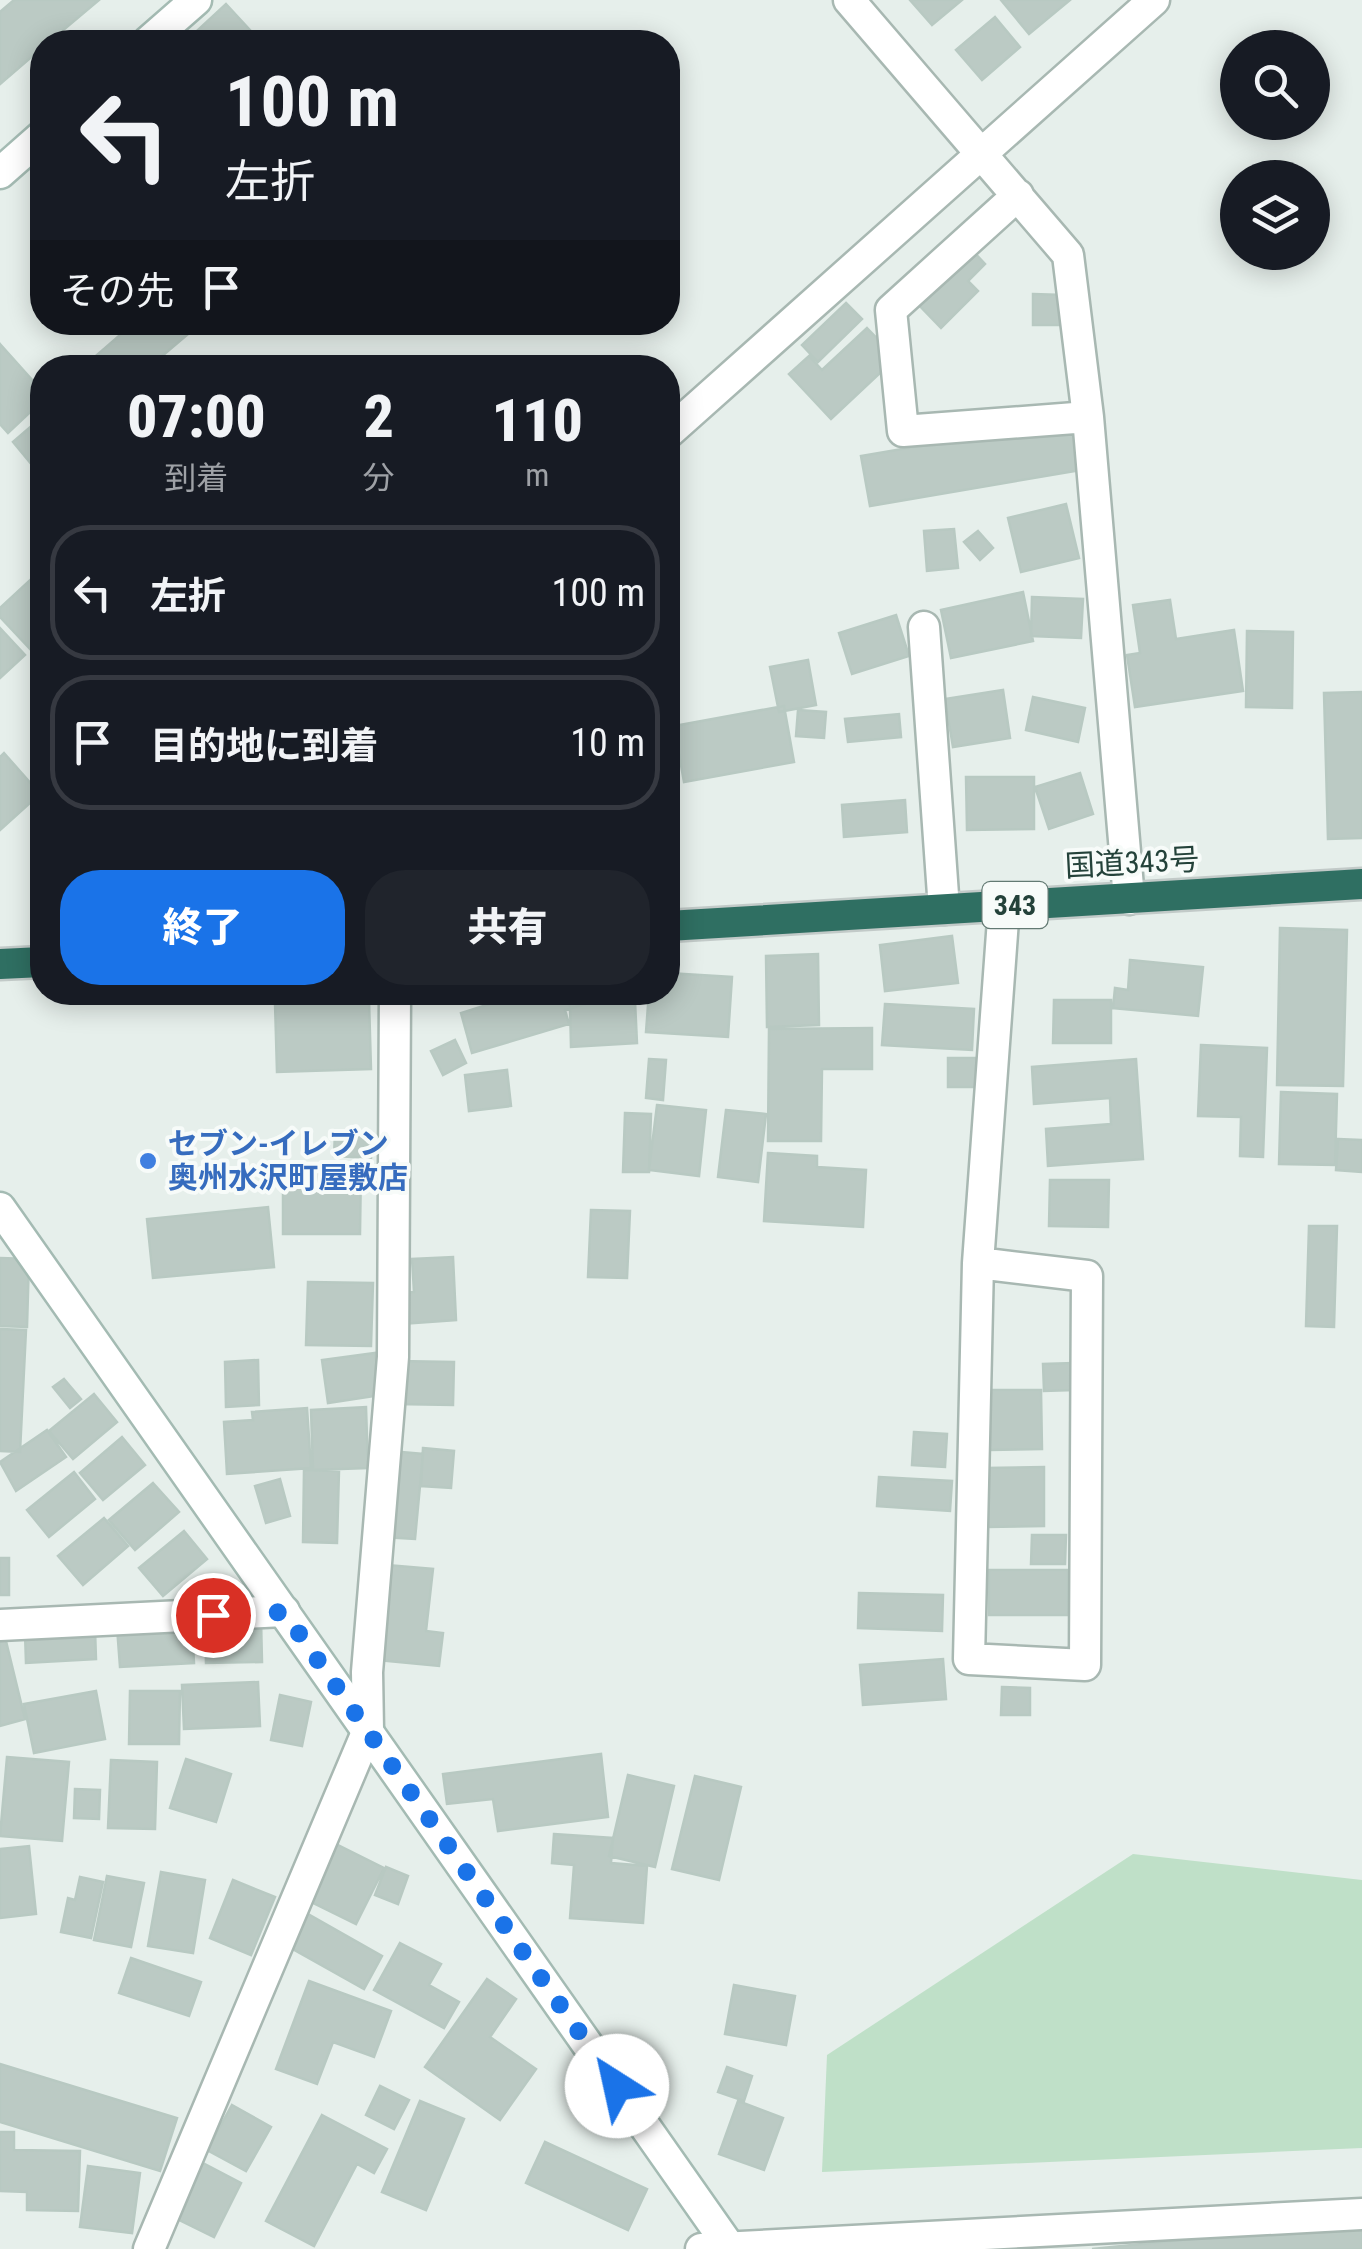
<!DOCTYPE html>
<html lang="ja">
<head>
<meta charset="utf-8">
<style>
  :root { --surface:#171b24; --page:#20242c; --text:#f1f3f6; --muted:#9ea1a6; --line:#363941; --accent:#1a73e8 }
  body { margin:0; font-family:"Roboto Condensed","Noto Sans JP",sans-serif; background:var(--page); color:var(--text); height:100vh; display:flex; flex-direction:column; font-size:38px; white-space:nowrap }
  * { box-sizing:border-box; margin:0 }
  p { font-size:32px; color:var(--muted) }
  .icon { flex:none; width:55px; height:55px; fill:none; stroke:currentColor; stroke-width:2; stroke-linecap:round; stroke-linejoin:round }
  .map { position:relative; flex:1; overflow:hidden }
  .panel { position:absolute; left:30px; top:355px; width:650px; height:650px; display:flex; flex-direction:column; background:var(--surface); border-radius:40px; box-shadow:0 5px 25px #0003 }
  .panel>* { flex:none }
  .banner { position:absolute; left:30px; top:30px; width:650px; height:305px; border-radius:40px; box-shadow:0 5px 25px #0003; background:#171b24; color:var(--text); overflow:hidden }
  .tools { position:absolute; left:1220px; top:30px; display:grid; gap:20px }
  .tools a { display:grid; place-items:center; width:110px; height:110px; border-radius:50%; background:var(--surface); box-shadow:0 5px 25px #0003; font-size:50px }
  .pin { position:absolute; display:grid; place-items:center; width:85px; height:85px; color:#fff; margin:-42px; border:5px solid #fff; border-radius:50%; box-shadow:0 2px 10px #0007 }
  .me { position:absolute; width:110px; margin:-55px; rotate:325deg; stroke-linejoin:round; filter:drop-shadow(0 0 8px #0008) }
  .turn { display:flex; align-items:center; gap:35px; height:210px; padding:0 30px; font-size:45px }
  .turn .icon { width:130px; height:130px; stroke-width:2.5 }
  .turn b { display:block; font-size:70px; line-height:85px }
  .then { display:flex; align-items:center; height:95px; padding:0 30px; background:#0003; gap:20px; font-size:38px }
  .eta { display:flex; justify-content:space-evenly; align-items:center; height:170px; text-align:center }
  .eta b { font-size:60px; font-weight:800; line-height:70px }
  .button { display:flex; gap:20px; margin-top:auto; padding:20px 30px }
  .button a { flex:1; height:115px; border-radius:40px; background:var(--accent); color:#fff; font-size:40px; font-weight:800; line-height:115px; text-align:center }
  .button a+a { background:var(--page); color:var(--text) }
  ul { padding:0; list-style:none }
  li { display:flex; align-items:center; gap:30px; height:135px; margin:0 20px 15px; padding:0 10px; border:5px solid var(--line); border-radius:40px }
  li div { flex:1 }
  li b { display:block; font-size:38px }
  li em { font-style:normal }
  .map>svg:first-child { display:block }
</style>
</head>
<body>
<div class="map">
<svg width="1362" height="2249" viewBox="0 0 1362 2249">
  <rect width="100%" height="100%" fill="#e6efeb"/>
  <!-- green -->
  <path fill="#bfe0c8" d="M 1133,1854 L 1362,1880 L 1362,2148 L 822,2172 L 827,2055 Z"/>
  <!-- building -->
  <path fill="#bbcac4" stroke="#b8c9c2" stroke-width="2.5" d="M 14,0 L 99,0 L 49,42 L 42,42 L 42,48 L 0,84 L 0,12 Z
    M 910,0 L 962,0 L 932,25 Z
    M 1001,0 L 1070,0 L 1029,34 Z
    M 226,4 L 261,42 L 185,42 Z
    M 995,17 L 1020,47 L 982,80 L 956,50 Z
    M 971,249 L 985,264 L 968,281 L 978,291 L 941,328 L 916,302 Z
    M 1033,294 L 1063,295 L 1062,325 L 1033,325 Z
    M 846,303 L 862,319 L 818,362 L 802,345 Z
    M 135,322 L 179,322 L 188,334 L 148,368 L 82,368 Z
    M 867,328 L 896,358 L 831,419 L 789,374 L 809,356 L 822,370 Z
    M 0,344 L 42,391 L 42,401 L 8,433 L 0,424 Z
    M 42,417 L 42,477 L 13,442 Z
    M 1072,420 L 1081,470 L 870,506 L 861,456 Z
    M 1066,504 L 1079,558 L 1021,572 L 1008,518 Z
    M 954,529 L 958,568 L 927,571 L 924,531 Z
    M 978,531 L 993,548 L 980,560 L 964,542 Z
    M 42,569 L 42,640 L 31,650 L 0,617 L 0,608 Z
    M 1023,592 L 1033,641 L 951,658 L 941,610 Z
    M 1032,597 L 1083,599 L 1081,638 L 1031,636 Z
    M 1170,600 L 1176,639 L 1234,630 L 1243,691 L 1135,707 L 1127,655 L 1140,653 L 1133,605 Z
    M 896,615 L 909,656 L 852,674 L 839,633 Z
    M 0,628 L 25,655 L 0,678 Z
    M 1247,631 L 1293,632 L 1292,708 L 1246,707 Z
    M 808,660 L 816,705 L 779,712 L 770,667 Z
    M 1003,690 L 1010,738 L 953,747 L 945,699 Z
    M 1362,692 L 1362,838 L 1328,839 L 1324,693 Z
    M 1033,697 L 1085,708 L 1078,742 L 1026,730 Z
    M 784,706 L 794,762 L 684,782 L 674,726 Z
    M 798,710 L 826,712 L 824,738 L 796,736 Z
    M 899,714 L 901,737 L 848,742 L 845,719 Z
    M 4,753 L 40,794 L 0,830 L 0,757 Z
    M 1080,773 L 1093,814 L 1049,829 L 1035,787 Z
    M 966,777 L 1034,777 L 1034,829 L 967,830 Z
    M 905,800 L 907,832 L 844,837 L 842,805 Z
    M 1280,928 L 1347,930 L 1343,1086 L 1277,1085 Z
    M 952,936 L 958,983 L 885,991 L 880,945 Z
    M 818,954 L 819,1025 L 767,1027 L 766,956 Z
    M 1130,960 L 1203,967 L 1198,1016 L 1113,1008 L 1115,988 L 1128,990 Z
    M 668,973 L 732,977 L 728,1037 L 646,1032 L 649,992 L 668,992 Z
    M 506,992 L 624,992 L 565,1010 L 569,1024 L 472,1053 L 461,1013 L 493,1003 L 491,997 Z
    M 369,1000 L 371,1069 L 277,1072 L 275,1003 Z
    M 1054,1000 L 1111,1000 L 1111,1043 L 1053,1043 Z
    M 635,1001 L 637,1043 L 571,1047 L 570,1004 Z
    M 885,1004 L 974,1009 L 972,1050 L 882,1045 Z
    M 872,1028 L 872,1069 L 822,1069 L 821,1141 L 768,1141 L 769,1029 Z
    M 455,1040 L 466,1063 L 443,1075 L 431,1051 Z
    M 1201,1045 L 1267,1048 L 1263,1157 L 1240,1156 L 1241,1117 L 1198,1116 Z
    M 948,1058 L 976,1058 L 976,1087 L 948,1087 Z
    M 649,1059 L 666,1060 L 663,1100 L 646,1098 Z
    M 1136,1059 L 1143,1159 L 1048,1166 L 1046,1129 L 1111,1124 L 1110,1098 L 1034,1104 L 1032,1067 Z
    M 507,1070 L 511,1106 L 469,1111 L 465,1075 Z
    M 1281,1092 L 1337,1094 L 1335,1165 L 1279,1164 Z
    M 657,1105 L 706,1110 L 699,1176 L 649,1170 Z
    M 726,1110 L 766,1114 L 758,1182 L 718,1177 Z
    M 625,1113 L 651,1114 L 649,1172 L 623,1172 Z
    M 335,1132 L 372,1133 L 371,1158 L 334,1156 Z
    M 1338,1139 L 1362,1140 L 1362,1172 L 1336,1170 Z
    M 768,1153 L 817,1156 L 817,1167 L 866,1170 L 863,1227 L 764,1221 Z
    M 283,1166 L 361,1166 L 360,1234 L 283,1234 Z
    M 1050,1180 L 1109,1180 L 1108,1227 L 1049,1226 Z
    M 268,1207 L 274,1267 L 153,1278 L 147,1219 Z
    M 591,1210 L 630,1211 L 627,1278 L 588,1277 Z
    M 1309,1226 L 1337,1226 L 1334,1327 L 1306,1326 Z
    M 453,1257 L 456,1320 L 402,1324 L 400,1293 L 414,1292 L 412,1259 Z
    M 0,1258 L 29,1259 L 27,1327 L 0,1326 Z
    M 308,1282 L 373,1283 L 371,1346 L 306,1345 Z
    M 0,1329 L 26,1330 L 20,1452 L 0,1451 Z
    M 375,1353 L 381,1395 L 328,1403 L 322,1360 Z
    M 258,1360 L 259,1405 L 226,1407 L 225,1362 Z
    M 398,1361 L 454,1362 L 453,1405 L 396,1404 Z
    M 1073,1363 L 1074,1390 L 1044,1391 L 1043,1364 Z
    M 64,1379 L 81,1399 L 70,1408 L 53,1387 Z
    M 990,1390 L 1041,1390 L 1042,1449 L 990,1450 Z
    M 94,1394 L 117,1422 L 73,1459 L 49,1431 Z
    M 366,1407 L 368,1468 L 313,1470 L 311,1410 Z
    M 307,1408 L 311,1468 L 227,1474 L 224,1422 L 253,1420 L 252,1412 Z
    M 47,1430 L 66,1457 L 16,1491 L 0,1462 Z
    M 914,1432 L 947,1434 L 945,1467 L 912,1465 Z
    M 122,1437 L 145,1465 L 103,1500 L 80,1473 Z
    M 423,1448 L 454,1451 L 451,1488 L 421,1486 Z
    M 390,1451 L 423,1454 L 415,1539 L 382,1537 Z
    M 1044,1467 L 1044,1526 L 987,1527 L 986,1468 Z
    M 304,1470 L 339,1471 L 337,1543 L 303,1542 Z
    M 74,1472 L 95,1499 L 49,1537 L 27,1510 Z
    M 879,1477 L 952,1481 L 950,1511 L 877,1506 Z
    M 280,1479 L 290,1516 L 266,1523 L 255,1486 Z
    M 153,1483 L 179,1512 L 135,1550 L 109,1520 Z
    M 104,1518 L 128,1546 L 83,1585 L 58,1556 Z
    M 184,1531 L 207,1559 L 163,1596 L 139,1568 Z
    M 1032,1535 L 1066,1535 L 1065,1564 L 1031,1564 Z
    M 0,1558 L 9,1558 L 9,1595 L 0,1595 Z
    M 387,1565 L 433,1569 L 426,1631 L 443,1633 L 439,1666 L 376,1660 Z
    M 989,1570 L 1068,1570 L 1068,1615 L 989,1615 Z
    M 859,1593 L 943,1595 L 942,1631 L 858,1628 Z
    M 261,1619 L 262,1662 L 206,1663 L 205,1622 Z
    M 192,1623 L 194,1663 L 120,1667 L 117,1627 Z
    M 95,1629 L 96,1659 L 26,1663 L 25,1633 Z
    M 5,1637 L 25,1719 L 0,1726 L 0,1638 Z
    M 943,1659 L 946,1699 L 863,1705 L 860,1665 Z
    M 258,1682 L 260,1726 L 184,1729 L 182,1685 Z
    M 1002,1687 L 1030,1688 L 1030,1715 L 1001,1715 Z
    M 96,1691 L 105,1739 L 34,1753 L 24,1704 Z
    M 130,1691 L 180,1691 L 179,1744 L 129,1744 Z
    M 280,1695 L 311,1702 L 302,1746 L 271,1740 Z
    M 601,1754 L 608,1817 L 498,1831 L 493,1799 L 447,1804 L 443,1774 Z
    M 7,1757 L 69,1762 L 62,1841 L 0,1836 Z
    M 186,1759 L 231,1774 L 216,1822 L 170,1808 Z
    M 111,1760 L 157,1762 L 155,1829 L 108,1828 Z
    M 628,1775 L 674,1786 L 655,1867 L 609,1856 Z
    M 695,1776 L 741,1787 L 719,1880 L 672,1869 Z
    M 75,1789 L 100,1790 L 99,1819 L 74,1818 Z
    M 554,1834 L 613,1838 L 611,1863 L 647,1866 L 643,1923 L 570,1918 L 574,1865 L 552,1863 Z
    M 336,1844 L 384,1868 L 356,1924 L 309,1901 Z
    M 29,1846 L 36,1914 L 0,1918 L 0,1849 Z
    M 386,1867 L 408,1876 L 398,1904 L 375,1895 Z
    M 161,1872 L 205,1880 L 193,1953 L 148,1946 Z
    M 107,1876 L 144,1883 L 131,1947 L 94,1940 Z
    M 80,1877 L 103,1882 L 91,1938 L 61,1932 L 68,1898 L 75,1900 Z
    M 233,1880 L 275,1897 L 251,1955 L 210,1938 Z
    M 301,1910 L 382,1956 L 364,1989 L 282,1943 Z
    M 400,1943 L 441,1964 L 429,1985 L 459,2002 L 444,2028 L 374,1990 Z
    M 131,1958 L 201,1982 L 189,2016 L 119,1993 Z
    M 487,1979 L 516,1999 L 490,2037 L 536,2069 L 500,2120 L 425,2067 Z
    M 309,1981 L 391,2011 L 374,2057 L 333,2042 L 317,2084 L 276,2069 Z
    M 734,1985 L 795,1996 L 786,2045 L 725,2034 Z
    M 0,2064 L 177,2118 L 160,2171 L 0,2122 Z
    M 727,2067 L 752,2076 L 744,2101 L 718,2092 Z
    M 380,2086 L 409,2100 L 394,2129 L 366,2115 Z
    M 420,2101 L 464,2119 L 426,2210 L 382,2192 Z
    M 738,2101 L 783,2118 L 764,2170 L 719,2154 Z
    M 232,2105 L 271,2127 L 246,2171 L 207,2150 Z
    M 322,2115 L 387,2149 L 374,2173 L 357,2164 L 314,2246 L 266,2221 Z
    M 0,2132 L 14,2132 L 14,2150 L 80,2151 L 78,2211 L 27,2210 L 27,2192 L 0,2191 Z
    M 545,2142 L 647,2189 L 628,2230 L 526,2183 Z
    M 201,2162 L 241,2183 L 214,2237 L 173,2217 Z
    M 88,2166 L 140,2173 L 132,2233 L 80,2227 Z
    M 1362,2222 L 1362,2249 L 1092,2249 Z"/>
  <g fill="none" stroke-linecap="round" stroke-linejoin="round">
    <!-- street casing -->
    <g stroke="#a8b8b2" stroke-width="35">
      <path id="street" d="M 849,0 L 1068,255 L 1088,417 L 1129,899
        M 1018,195 L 891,310 L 903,431 L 1088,417
        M 668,433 L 1154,0
        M 924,627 L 944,909
        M 978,1263 L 1087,1276 L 1085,1665 L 969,1659 L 978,1263 L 1004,906
        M 0,1625 L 284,1611
        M 149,2249 L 368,1730 L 367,1672 L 393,1357 L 395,992
        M 701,2249 L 1362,2214"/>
    </g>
    <!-- secondary casing -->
    <g stroke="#a4bbb3" stroke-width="35">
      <path id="secondary" d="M 148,42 L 196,0
        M 0,173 L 42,136
        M 0,1208 L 731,2249"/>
    </g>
    <!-- highway casing -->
    <g stroke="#c2cac8" stroke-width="35">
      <path id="highway" d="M 668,926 L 1362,884
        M 0,964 L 42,962"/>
    </g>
    <!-- street -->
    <use href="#street" stroke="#fff" stroke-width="30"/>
    <!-- secondary -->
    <use href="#secondary" stroke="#fff" stroke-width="30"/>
    <!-- highway -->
    <use href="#highway" stroke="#2f6f62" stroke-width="30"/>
  </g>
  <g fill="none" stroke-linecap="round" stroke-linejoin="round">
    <!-- route -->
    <path stroke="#1a73e8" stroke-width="18" stroke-dasharray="0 32.4" d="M 213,1615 L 284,1612 L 617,2086"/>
  </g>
  <!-- markers -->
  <circle fill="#3f7fe0" stroke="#f7fbf9" stroke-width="4" cx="148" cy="1161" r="10"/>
  <g text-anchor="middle" stroke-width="8" stroke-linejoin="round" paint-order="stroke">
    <!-- shield labels -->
    <rect fill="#f7fbf9" stroke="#637a73" stroke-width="2.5" x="982.5" y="882" width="65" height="46" rx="8"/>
    <g font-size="28" font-weight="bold" fill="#24423a">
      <text x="1015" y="915">343</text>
    </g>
    <!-- street labels -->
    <g font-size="30" fill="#24423a" stroke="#f7fbf9">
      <text transform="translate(1132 863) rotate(-3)" y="10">国道343号</text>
    </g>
    <!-- shop labels -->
    <g font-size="30" font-weight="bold" fill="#366cbe" stroke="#f7fbf9" text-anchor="start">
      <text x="168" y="1154">セブン-イレブン<tspan x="168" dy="34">奥州水沢町屋敷店</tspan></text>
    </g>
  </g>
</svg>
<div class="tools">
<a><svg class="icon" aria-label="search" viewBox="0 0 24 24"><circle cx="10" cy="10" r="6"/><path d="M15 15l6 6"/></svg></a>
<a><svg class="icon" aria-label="layers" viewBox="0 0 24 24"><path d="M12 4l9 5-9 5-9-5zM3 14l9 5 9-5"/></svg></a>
</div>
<div class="pin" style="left:213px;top:1615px;background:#d93025"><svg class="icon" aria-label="arrive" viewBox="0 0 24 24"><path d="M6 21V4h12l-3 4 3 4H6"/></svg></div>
<svg class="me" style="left:617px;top:2086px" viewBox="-20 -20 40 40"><circle r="19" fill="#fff"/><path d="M0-13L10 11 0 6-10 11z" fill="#1a73e8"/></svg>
<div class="banner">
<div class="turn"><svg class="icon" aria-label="left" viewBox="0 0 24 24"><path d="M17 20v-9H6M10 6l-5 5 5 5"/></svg><div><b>100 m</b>左折</div></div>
<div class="then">その先<svg class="icon" aria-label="arrive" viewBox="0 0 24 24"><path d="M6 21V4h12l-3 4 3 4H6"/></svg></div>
</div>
<section class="panel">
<div class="eta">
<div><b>07:00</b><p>到着</p></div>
<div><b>2</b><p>分</p></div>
<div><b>110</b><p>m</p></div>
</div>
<ul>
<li><svg class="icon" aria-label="left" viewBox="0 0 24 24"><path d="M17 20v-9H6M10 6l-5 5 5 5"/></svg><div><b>左折</b></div><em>100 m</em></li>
<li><svg class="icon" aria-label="arrive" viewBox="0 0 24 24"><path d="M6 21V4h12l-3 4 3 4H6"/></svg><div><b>目的地に到着</b></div><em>10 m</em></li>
</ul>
<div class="button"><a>終了</a><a>共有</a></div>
</section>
</div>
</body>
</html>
